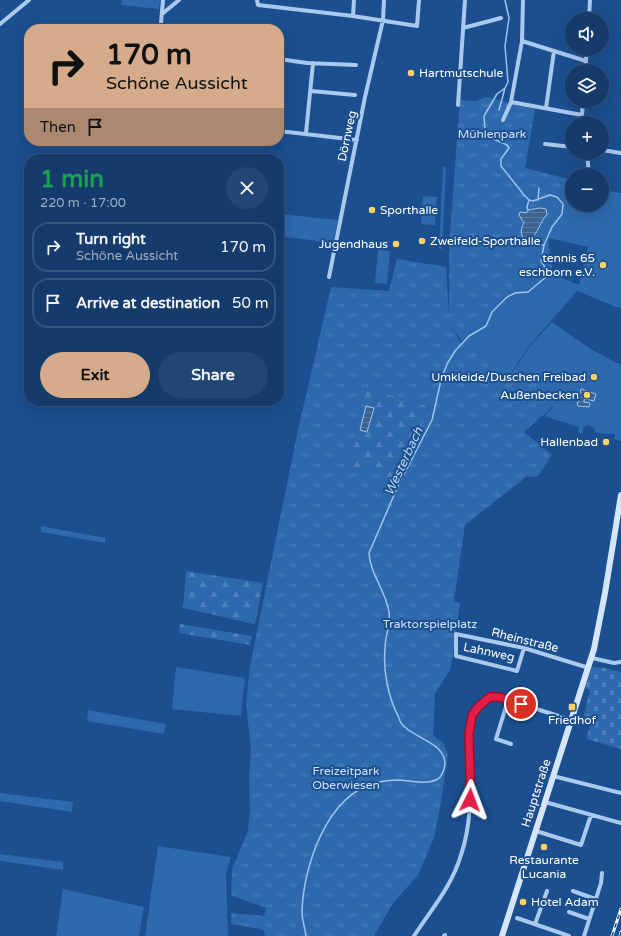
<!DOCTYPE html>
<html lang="en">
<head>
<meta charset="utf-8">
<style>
  :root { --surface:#143b6b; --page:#214673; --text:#f1f3f6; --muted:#9dadc1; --line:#33557e; --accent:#d6ab8b }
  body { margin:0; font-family:"Varela Round",sans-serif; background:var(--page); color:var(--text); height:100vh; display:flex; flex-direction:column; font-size:15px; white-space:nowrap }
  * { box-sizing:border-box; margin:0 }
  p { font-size:13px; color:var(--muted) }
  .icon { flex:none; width:22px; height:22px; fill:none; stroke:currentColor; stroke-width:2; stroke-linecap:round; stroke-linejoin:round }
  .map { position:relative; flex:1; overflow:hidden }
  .drawer { position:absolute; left:24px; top:154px; width:260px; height:252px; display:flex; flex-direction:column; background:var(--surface); border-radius:16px; box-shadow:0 4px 16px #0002,0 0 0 1px var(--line) }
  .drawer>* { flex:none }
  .top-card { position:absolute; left:24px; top:24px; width:260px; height:122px; border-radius:16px; box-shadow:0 4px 16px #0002,0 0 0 1px var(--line); background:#d6ab8b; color:#111; overflow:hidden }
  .tools { position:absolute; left:565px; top:12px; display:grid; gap:8px }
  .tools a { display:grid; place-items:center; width:44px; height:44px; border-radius:50%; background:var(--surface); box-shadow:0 4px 16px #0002,0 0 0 1px var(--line); font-size:20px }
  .pin { position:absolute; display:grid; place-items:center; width:34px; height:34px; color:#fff; margin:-17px; border:2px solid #fff; border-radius:50%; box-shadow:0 1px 4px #0007 }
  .me { position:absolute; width:44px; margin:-22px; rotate:3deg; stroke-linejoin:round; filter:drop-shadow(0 0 3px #0008) }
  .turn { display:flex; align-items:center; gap:14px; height:84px; padding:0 16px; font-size:18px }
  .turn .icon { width:52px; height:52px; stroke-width:2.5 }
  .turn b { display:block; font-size:28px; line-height:34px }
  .then { display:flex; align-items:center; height:38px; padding:0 16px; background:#0003; gap:8px; font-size:15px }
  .round { display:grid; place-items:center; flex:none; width:42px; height:42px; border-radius:21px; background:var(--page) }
  .head { display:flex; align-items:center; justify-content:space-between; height:68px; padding:0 16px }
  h1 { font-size:24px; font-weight:700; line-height:30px; color:#1e9e55 }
  .button { display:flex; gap:8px; margin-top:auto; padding:8px 16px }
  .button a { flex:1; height:46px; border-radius:24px; background:var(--accent); color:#111; font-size:16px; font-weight:700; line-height:46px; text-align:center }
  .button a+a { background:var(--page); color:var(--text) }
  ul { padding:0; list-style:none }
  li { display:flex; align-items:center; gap:12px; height:50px; margin:0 8px 6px; padding:0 8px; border:2px solid var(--line); border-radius:16px }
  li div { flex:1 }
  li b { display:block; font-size:15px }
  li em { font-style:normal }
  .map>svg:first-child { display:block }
</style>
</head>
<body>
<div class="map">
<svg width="621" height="936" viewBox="0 0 621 936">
  <defs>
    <pattern id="forest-firs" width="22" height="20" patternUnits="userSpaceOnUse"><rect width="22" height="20" fill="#2e69ad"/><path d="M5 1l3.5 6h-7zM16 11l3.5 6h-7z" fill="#4d80b9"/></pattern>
    <pattern id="cemetery-stones" width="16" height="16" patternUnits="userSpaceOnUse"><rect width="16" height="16" fill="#2e69ad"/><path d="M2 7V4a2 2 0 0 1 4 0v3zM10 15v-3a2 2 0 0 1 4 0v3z" fill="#4d80b9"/></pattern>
    <pattern id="park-tufts" width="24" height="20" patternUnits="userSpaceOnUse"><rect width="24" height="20" fill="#2e69ad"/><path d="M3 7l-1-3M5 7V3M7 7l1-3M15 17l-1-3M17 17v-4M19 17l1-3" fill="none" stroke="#4d80b9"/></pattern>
    <pattern id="water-rules" width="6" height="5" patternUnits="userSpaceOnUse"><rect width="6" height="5" fill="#3c6290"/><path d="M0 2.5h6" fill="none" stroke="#597aa1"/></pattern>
  </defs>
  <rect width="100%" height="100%" fill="#1b4f8f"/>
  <!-- green -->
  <path fill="#2e69ad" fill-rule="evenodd" d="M 122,0 L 160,0 L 159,9 L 121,5 Z
    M 443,167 L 446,167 L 442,249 L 439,249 Z
    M 602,190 L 621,193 L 621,309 L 577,291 L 529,346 L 510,375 L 461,343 L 474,328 L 477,331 L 492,311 L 506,296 L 532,282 L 536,264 L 537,249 L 551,218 L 550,197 L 572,193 L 572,205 L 602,205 ZM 548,238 L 588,247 L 579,285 L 553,274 Z
    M 423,196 L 437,197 L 435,225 L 421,224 Z
    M 279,214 L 338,220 L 333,243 L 279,236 Z
    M 378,250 L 390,251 L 387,284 L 375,283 Z
    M 552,322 L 592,350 L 621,365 L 621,441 L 614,439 L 615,434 L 604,434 L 595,432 L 595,429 L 588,424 L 586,427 L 584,426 L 582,434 L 578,433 L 579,427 L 544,416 L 560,400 L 517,366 L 530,346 Z
    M 41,526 L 105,538 L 105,543 L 41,532 Z
    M 176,667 L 245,678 L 241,716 L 172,709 Z
    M 88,710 L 166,724 L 164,734 L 87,721 Z
    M 0,793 L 73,802 L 72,812 L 0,801 Z
    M 158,846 L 231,857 L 226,873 L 228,936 L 145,936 Z
    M 0,854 L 63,862 L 63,870 L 0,861 Z
    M 63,889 L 144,907 L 139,936 L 56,936 Z"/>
  <!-- forest -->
  <path fill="url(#forest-firs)" d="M 367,388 L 430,407 L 423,424 L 395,480 L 347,465 L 355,432 L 373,408 L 362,405 Z
    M 186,571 L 263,583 L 255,624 L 183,608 Z
    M 180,624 L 252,636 L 250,645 L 179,633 Z"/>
  <!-- cemetery -->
  <path fill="url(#cemetery-stones)" d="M 592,667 L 605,668 L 621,672 L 621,749 L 587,739 L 590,724 L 582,722 L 590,690 L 585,688 Z"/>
  <!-- park -->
  <path fill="url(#park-tufts)" fill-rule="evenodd" d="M 486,97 L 535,109 L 525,168 L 572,180 L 572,193 L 550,197 L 549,200 L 554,201 L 555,206 L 551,218 L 537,249 L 536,264 L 532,282 L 506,296 L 492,311 L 477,331 L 474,328 L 462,341 L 450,325 L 461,343 L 510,375 L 517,366 L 560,400 L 524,432 L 552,455 L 538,476 L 526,477 L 465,525 L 454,601 L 460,603 L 453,656 L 450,670 L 435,693 L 433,735 L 444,744 L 448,754 L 441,802 L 434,838 L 418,875 L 393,903 L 374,936 L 265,936 L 264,931 L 261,929 L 231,924 L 231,913 L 264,916 L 266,908 L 231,895 L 232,869 L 248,831 L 250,811 L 249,777 L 251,749 L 246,703 L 250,666 L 298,430 L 331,287 L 389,291 L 397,259 L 446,267 L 449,316 L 449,247 L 460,100 L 476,101 ZM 367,388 L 430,407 L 423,424 L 395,479 L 347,465 L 355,432 L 367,432 L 374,408 L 363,404 Z"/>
  <!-- water -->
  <path fill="url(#water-rules)" stroke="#9cc4f0" d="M 540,208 L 546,209 L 547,214 C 540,222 538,234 529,241 C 521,239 519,230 524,223 L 519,215 L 520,212 L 526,213 L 528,210 Z
    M 581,389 L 596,394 L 594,401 L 586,399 L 584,400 L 584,402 L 590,403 L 589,407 L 578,406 L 577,403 L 578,402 Z
    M 366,406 L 374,408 L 367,432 L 360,430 Z"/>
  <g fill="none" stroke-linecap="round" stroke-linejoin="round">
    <!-- stream -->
    <path stroke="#9cc4f0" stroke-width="1.5" d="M 499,110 L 505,88
      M 538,200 L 539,188
      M 528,210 L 527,207 L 529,200
      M 533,238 L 535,241
      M 538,245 L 544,245
      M 306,936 C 305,928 302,920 302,912 C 303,868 326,796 375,783 C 382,781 392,780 399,780 C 410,781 427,785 438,779 C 441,777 443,772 444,769 C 451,746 418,739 406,728 C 403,726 400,722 399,718 C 388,697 383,671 385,648 C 385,636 391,624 389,612 C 386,591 370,574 369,553 L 398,486 L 432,420 L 441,380 L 447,364 L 455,351 L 469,336 L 486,326 L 492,312 L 507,297 L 515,293 L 528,292 L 546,277 C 547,270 545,266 541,261 L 544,245 L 552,227 L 562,214 L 563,204 L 557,197 L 550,195 L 533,201 L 529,200 L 524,195 L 501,166 L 501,159 L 509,148 L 507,145 L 487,136 L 485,131 L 484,116 L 497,94 L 505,88 L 508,82 L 505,46 L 509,18 L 505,0"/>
    <!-- street -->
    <path stroke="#a9c9ee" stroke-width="4" d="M 257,0 L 258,5 L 353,16 L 417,26 L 419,0
      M 162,14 L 179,0
      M 353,16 L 354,0
      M 589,19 L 590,0
      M 0,24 L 29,0
      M 463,28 L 501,18
      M 161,29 L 161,23 L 163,0
      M 522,41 L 586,61
      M 279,59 L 307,63 L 356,65
      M 585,71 L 587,49
      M 311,91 L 355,95
      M 511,102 L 582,115
      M 458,105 L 465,0
      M 546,108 L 554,51
      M 503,120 L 511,102 L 522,41 L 523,0
      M 583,123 L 582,115 L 583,101
      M 279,131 L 357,140
      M 306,133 L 313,63
      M 545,144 L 572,147
      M 602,150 L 621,153
      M 587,153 L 589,175
      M 329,277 L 365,97 L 383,20 L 384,0
      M 524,648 L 517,671 L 456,656 L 456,634 L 524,648 L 589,668
      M 592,658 L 614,663 L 621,662
      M 508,700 L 496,739 L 511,744
      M 553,776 L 621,793
      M 545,802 L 621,823
      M 536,831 L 581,845 L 591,815
      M 573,891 L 595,899
      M 569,912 L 589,919
      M 517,918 L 569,936
      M 535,924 L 547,891
      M 414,936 C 432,908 451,888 461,855 C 471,826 471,793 470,762 C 470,747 468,732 472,717 C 474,710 483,700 490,697 C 493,697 497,697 499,697 L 571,720
      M 444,936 L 445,935
      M 584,936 L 601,883 L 602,873"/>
    <!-- secondary -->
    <path stroke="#d6e6fa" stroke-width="6" d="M 502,936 L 594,649 L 605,593 L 621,495"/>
    <!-- rail casing -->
    <g stroke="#fff" stroke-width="3">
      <path id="rail" d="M 612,936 L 621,909
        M 620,936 L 621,932"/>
    </g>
    <!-- rail -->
    <use href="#rail" stroke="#1b4f8f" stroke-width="1.5" stroke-dasharray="4.5" stroke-linecap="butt"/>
  </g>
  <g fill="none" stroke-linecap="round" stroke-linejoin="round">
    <!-- route casing -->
    <g stroke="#92132f" stroke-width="10">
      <path id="route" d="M 470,800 L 470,773 L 469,734 L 472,715 L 479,706 L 490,697 L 499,697 L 521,704"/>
    </g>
    <!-- route -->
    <use href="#route" stroke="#e11d48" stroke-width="7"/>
  </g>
  <!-- markers -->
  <g fill="#ffd166" stroke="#1b4f8f" stroke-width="1.5">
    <circle cx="411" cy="73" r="4"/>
    <circle cx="372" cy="210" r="4"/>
    <circle cx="422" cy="241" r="4"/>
    <circle cx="396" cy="244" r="4"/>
    <circle cx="603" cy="265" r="4"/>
    <circle cx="594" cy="377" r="4"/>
    <circle cx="587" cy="395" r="4"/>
    <circle cx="606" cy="442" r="4"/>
    <rect x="568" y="703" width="8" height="8" rx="2"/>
    <circle cx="544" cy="847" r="4"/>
    <circle cx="523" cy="902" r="4"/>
  </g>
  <g text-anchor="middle" stroke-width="4" stroke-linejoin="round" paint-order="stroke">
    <!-- poi labels -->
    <g font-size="12" fill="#fff" stroke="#1b4f8f" text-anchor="end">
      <text x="419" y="77" text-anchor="start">Hartmutschule</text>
      <text x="380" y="214" text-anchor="start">Sporthalle</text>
      <text x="430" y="245" text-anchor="start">Zweifeld-Sporthalle</text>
      <text x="388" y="248">Jugendhaus</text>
      <text x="595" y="262">tennis 65<tspan x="595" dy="14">eschborn e.V.</tspan></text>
      <text x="586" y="381">Umkleide/Duschen Freibad</text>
      <text x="579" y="399">Außenbecken</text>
      <text x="598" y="446">Hallenbad</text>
      <text x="572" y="724" text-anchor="middle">Friedhof</text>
      <text x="544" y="864" text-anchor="middle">Restaurante<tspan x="544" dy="14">Lucania</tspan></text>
      <text x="531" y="906" text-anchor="start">Hotel Adam</text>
    </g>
    <!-- park labels -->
    <g font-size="12" fill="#cfe3fa" stroke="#1b4f8f">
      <text x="492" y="138">Mühlenpark</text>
      <text x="430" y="628">Traktorspielplatz</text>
      <text x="346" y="775">Freizeitpark<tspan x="346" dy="14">Oberwiesen</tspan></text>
    </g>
    <!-- street labels -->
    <g font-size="12" fill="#fff" stroke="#1b4f8f">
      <text transform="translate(347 136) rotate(-78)" y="4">Dörnweg</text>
      <text transform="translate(525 640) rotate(14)" y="4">Rheinstraße</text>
      <text transform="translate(489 652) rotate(12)" y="4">Lahnweg</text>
      <text transform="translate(536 793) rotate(-72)" y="4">Hauptstraße</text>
    </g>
    <!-- water labels -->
    <g font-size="13" font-style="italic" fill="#b5d3f5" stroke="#1b4f8f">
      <text transform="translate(403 461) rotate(-65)" y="5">Westerbach</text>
    </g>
  </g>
</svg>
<div class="tools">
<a><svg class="icon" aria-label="sound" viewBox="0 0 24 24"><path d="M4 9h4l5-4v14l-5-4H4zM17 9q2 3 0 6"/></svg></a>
<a><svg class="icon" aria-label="layers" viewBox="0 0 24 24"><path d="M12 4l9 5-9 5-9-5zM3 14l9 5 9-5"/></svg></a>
<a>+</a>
<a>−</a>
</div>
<div class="pin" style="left:521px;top:704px;background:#d93025"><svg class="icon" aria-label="arrive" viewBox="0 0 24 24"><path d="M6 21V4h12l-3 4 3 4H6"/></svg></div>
<svg class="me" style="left:470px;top:800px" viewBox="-20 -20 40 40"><path d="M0-17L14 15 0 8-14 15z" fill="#e11d48" stroke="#fff" stroke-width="4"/></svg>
<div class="top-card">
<div class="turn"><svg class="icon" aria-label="right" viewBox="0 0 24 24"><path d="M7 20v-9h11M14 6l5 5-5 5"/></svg><div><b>170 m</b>Schöne Aussicht</div></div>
<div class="then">Then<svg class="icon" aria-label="arrive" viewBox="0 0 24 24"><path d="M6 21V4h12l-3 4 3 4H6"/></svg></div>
</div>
<section class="drawer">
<div class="head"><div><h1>1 min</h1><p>220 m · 17:00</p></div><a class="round"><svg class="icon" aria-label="close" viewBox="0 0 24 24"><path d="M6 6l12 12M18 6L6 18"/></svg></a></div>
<ul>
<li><svg class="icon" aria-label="right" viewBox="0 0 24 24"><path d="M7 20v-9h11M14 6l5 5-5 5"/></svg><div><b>Turn right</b><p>Schöne Aussicht</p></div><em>170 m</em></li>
<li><svg class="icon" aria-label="arrive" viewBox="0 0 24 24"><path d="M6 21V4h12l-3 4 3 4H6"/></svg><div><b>Arrive at destination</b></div><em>50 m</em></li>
</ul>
<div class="button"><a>Exit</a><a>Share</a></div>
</section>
</div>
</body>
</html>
